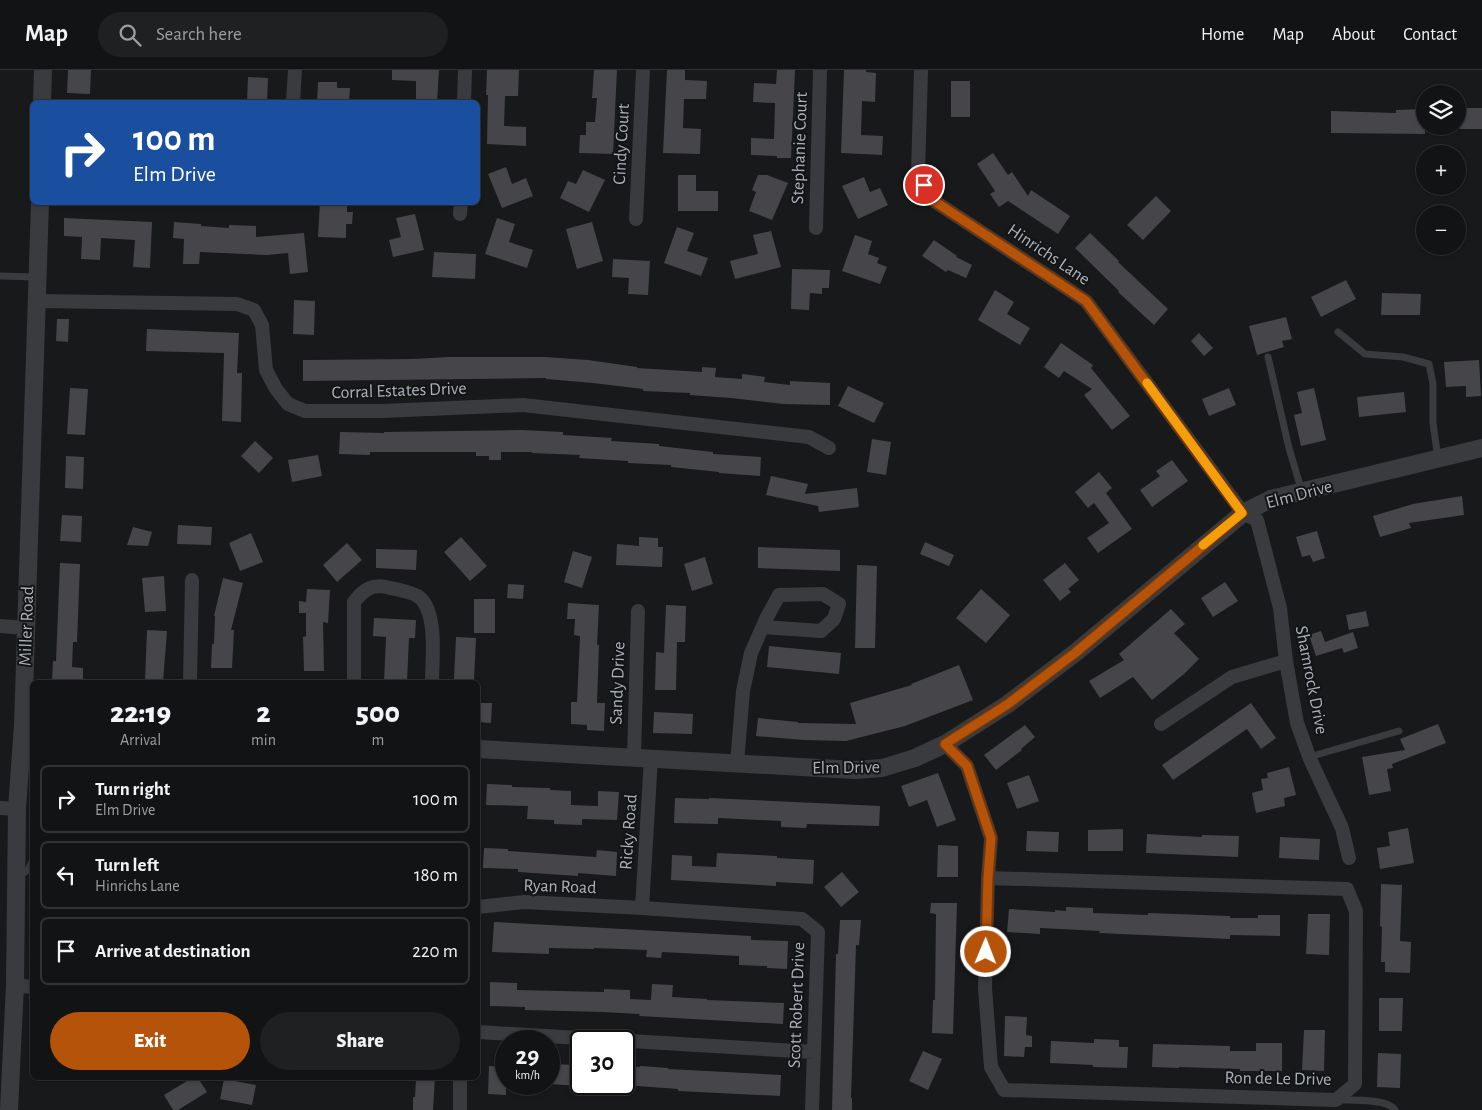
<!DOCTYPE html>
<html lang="en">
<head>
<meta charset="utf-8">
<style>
  :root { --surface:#121314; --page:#1f2022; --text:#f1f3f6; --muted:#9c9ea0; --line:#313234; --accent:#b45309 }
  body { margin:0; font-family:"Alegreya Sans",sans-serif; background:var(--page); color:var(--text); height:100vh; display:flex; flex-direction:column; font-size:19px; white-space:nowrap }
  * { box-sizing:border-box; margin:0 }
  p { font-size:16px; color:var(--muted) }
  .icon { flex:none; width:28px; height:28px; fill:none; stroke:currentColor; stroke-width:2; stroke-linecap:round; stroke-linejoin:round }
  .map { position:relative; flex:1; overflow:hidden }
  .side { position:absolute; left:30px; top:610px; width:450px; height:400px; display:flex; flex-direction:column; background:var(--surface); border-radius:8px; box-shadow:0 1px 4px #0004,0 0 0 1px var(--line) }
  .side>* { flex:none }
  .hud { position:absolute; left:30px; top:30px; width:450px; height:105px; border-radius:8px; box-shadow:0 1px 4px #0004,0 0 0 1px var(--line); background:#1a4fa0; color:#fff; overflow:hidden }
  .fabs { position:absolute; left:1416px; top:15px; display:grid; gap:10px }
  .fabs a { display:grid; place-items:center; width:50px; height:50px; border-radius:50%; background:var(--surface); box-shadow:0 1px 4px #0004,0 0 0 1px var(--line); font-size:25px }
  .speed { position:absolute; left:495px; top:960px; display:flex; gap:10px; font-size:25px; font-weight:700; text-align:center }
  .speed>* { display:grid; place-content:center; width:65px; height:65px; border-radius:50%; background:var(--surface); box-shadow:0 1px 4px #0004,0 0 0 1px var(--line); line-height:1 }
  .speed small { font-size:12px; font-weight:400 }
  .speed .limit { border:2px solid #111; border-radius:8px; background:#fff; color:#111 }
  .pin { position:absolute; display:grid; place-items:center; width:42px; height:42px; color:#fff; margin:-21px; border:2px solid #fff; border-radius:50%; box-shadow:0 1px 5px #0007 }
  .me { position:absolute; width:55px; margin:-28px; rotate:1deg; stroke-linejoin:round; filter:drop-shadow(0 0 4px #0008) }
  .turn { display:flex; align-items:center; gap:18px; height:105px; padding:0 20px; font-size:22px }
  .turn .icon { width:65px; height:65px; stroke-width:2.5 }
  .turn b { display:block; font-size:35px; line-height:42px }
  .eta { display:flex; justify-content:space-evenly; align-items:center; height:85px; text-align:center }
  .eta b { font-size:30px; font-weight:800; line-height:35px }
  .cta { display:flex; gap:10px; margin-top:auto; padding:10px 20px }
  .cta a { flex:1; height:58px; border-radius:30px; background:var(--accent); color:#fff; font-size:20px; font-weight:800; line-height:58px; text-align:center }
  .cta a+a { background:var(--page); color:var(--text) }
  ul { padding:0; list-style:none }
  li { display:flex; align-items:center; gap:15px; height:68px; margin:0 10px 8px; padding:0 10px; border:2px solid var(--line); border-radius:8px }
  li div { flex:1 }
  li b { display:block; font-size:19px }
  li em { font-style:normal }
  header { display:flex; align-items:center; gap:30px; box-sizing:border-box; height:70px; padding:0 25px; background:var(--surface); border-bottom:1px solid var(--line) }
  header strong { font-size:24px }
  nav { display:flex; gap:28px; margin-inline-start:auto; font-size:18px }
  .search { width:350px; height:45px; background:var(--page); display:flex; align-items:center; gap:12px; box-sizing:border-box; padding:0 18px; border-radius:28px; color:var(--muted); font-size:19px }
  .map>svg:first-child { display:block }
</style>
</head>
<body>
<header>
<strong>Map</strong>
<div class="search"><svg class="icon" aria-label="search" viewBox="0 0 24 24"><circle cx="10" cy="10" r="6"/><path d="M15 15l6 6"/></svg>Search here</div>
<nav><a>Home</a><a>Map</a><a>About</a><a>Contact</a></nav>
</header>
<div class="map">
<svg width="1482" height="1040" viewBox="0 0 1482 1040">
  <rect width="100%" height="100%" fill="#18191a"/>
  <!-- building -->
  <path fill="#46464a" d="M 68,0 L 91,0 L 90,24 L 67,23 Z
    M 392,0 L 439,0 L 437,32 L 416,32 L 416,11 L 392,10 Z
    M 487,0 L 519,0 L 518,26 L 505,26 L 504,56 L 526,57 L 526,76 L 487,74 L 488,25 L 486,25 Z
    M 594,0 L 617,0 L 613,84 L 579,83 L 580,65 L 586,65 L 586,52 L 595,52 L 597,28 L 592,28 Z
    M 667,0 L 685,0 L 685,10 L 707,11 L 706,29 L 684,29 L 683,58 L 701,59 L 700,84 L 663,83 Z
    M 777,0 L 795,0 L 791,88 L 777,88 L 777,86 L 751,85 L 751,68 L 774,69 L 775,33 L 753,32 L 754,13 L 776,14 Z
    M 844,0 L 866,0 L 866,2 L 876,3 L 875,32 L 862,31 L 861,65 L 883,66 L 882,85 L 841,83 Z
    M 248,7 L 268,8 L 267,32 L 247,32 Z
    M 951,11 L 970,11 L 970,47 L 951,47 Z
    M 318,12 L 337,12 L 337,18 L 350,18 L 349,32 L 317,32 Z
    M 1460,38 L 1482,38 L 1482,59 L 1460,59 Z
    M 1425,39 L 1425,64 L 1331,63 L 1331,41 L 1396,43 L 1396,40 Z
    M 993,83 L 1008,105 L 1012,102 L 1028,126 L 1031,120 L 1070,146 L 1058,164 L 1008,131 L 999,137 L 990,124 L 995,121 L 977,94 Z
    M 506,97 L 512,114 L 526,108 L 533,126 L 502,138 L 488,104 Z
    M 583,100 L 605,110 L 589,142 L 560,128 L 568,111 L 576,114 Z
    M 678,105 L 696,105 L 696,121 L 718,121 L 718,141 L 678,141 Z
    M 758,105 L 767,105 L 788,113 L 772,150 L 749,141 L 756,122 L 752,120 Z
    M 864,107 L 870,122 L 880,118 L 888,135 L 858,149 L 842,116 Z
    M 1156,126 L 1171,141 L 1143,170 L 1127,155 Z
    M 320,132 L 347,132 L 347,142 L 353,142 L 352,154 L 346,154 L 346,168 L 318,167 Z
    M 415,144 L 424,180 L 393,187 L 389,170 L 401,167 L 396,148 Z
    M 64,148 L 152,152 L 150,198 L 133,197 L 135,170 L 101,168 L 100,190 L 81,189 L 82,167 L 64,166 Z
    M 497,148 L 515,154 L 509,172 L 533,180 L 527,198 L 485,184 Z
    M 174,152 L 201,154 L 201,156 L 229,158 L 229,155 L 256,156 L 256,167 L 304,163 L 308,202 L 290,204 L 288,183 L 267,185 L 200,182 L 199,194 L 183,194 L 184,169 L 173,168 Z
    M 592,152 L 603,191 L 577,199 L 566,159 Z
    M 677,157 L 694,163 L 687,181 L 708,188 L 701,206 L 664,193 Z
    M 771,161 L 781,197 L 735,209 L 730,191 L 758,184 L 753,165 Z
    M 1090,163 L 1119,191 L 1118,192 L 1168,239 L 1154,255 L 1118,222 L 1119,221 L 1075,178 Z
    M 855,165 L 872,171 L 868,184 L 879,188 L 877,193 L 887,197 L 880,214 L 842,201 Z
    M 934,170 L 957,186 L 956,187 L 972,195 L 966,208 L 948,200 L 946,202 L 922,186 Z
    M 434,182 L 476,184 L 475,209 L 432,207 Z
    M 613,189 L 650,191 L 648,225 L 628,224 L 629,208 L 612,207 Z
    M 792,199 L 830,200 L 829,218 L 822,218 L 822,224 L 810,223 L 809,240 L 791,239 Z
    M 1346,210 L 1356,229 L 1321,247 L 1311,227 Z
    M 995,220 L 1014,232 L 1007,244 L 1030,258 L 1020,275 L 978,250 Z
    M 1382,223 L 1421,224 L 1420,245 L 1381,245 Z
    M 294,230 L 315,231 L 314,265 L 293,264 Z
    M 1286,247 L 1292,269 L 1282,271 L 1284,277 L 1257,285 L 1249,256 Z
    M 57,249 L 69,249 L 68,272 L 56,271 Z
    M 147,259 L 239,263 L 237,303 L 242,303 L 241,352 L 222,351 L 224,283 L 146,281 Z
    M 1199,263 L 1213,278 L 1204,286 L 1191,271 Z
    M 1061,273 L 1093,295 L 1091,298 L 1130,346 L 1112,360 L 1084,325 L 1092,319 L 1064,301 L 1059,308 L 1044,297 Z
    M 449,287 L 545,287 L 588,290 L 637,297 L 637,298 L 702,302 L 702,297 L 716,298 L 715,307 L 742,309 L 742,304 L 765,307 L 764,312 L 790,315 L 790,311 L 830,313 L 830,335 L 783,334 L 731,328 L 690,325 L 690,323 L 643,321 L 643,319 L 593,313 L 546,309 L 546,308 L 303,311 L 303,290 L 413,289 Z
    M 1479,290 L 1481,326 L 1466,327 L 1466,316 L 1446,317 L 1444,292 Z
    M 848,316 L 884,333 L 874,353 L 838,336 Z
    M 70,318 L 88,319 L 85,365 L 67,364 Z
    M 1229,318 L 1236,335 L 1209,346 L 1202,329 Z
    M 1314,318 L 1326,370 L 1301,376 L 1294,345 L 1302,343 L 1297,322 Z
    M 1404,322 L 1406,342 L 1359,347 L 1357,327 Z
    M 522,360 L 563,362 L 563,365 L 612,368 L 611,371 L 659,374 L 659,376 L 713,382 L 713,384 L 761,387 L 760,406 L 719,403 L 719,402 L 671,397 L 671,395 L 628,393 L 628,391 L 579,388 L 580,385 L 532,383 L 532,382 L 501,382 L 501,390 L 489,390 L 489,386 L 476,386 L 476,382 L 370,382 L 370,385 L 339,384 L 340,362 L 384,363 L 384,362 Z
    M 872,369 L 891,372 L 886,405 L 867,402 Z
    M 255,371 L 273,388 L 259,403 L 241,386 Z
    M 318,385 L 322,406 L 292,412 L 288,390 Z
    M 66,386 L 84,387 L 83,419 L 65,418 Z
    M 1172,390 L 1188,411 L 1152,437 L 1140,420 L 1160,406 L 1156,401 Z
    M 1099,402 L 1112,418 L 1106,423 L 1132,459 L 1098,483 L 1087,468 L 1109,453 L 1094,433 L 1088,438 L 1075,422 Z
    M 771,406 L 808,414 L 805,424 L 857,418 L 859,437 L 819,442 L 818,436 L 766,425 Z
    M 1462,426 L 1464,445 L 1409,453 L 1411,458 L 1380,467 L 1373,446 L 1413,434 Z
    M 62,445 L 82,446 L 81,472 L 60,471 Z
    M 178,455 L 212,457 L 211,475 L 177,474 Z
    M 133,457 L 152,462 L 148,476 L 127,475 Z
    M 1317,461 L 1325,488 L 1313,492 L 1310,485 L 1302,487 L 1296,467 Z
    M 251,463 L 263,492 L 240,501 L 229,473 Z
    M 461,467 L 487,496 L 470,511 L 444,482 Z
    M 639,467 L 658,468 L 658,477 L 663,477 L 662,497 L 616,495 L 617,474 L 639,476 Z
    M 925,472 L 954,485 L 949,496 L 920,484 Z
    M 347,473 L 362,490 L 337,512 L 323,495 Z
    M 758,477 L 840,480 L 840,501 L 758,498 Z
    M 376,479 L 417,480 L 416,500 L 376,498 Z
    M 573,481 L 592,487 L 582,518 L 564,512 Z
    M 705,487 L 713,514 L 692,521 L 684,494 Z
    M 60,493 L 80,494 L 77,572 L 73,572 L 72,597 L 83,598 L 83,612 L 52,612 L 53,591 L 56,591 Z
    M 1065,493 L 1079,510 L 1068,519 L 1071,522 L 1060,531 L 1043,510 Z
    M 857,495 L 877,496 L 875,578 L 855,578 Z
    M 164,506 L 166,541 L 145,542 L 142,508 Z
    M 223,508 L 243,513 L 231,560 L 234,560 L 232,598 L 211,598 L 212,574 L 214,574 L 215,546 L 214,546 Z
    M 1225,512 L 1238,531 L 1213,547 L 1201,528 Z
    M 508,514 L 524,515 L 523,529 L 507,528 Z
    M 307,519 L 330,520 L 328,553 L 323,552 L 324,601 L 304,601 L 303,567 L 306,566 L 306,543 L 299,543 L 299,531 L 306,532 Z
    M 981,519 L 1010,545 L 986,573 L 956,548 Z
    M 474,529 L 495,529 L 495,563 L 474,563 Z
    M 568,533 L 599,535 L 597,575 L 599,575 L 597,633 L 605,633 L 604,661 L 587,660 L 587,655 L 571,654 L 571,632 L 577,632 L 580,566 L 574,565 L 575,549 L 567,549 Z
    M 666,535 L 686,536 L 685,572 L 677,572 L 676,620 L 655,620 L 656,582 L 664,583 Z
    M 1171,539 L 1185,554 L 1174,563 L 1199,589 L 1184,604 L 1152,630 L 1133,607 L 1100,628 L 1089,611 L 1124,590 L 1119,584 Z
    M 1366,541 L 1369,556 L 1349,560 L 1346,545 Z
    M 374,548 L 416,550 L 415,568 L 409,568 L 407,612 L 384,612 L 386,567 L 373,566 Z
    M 147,560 L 167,561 L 163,612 L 145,612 Z
    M 1321,561 L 1325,572 L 1353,562 L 1358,578 L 1344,583 L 1342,578 L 1316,586 L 1309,565 Z
    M 456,567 L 476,568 L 474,610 L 454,609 Z
    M 769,576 L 841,583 L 839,604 L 767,597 Z
    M 959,595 L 973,630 L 905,656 L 846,671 L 804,670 L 756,666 L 758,648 L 798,652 L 798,653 L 856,654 L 850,633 L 912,615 L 911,614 Z
    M 478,633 L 492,633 L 491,653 L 478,652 Z
    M 1251,633 L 1276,668 L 1261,679 L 1247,659 L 1173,710 L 1162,695 Z
    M 654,642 L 693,644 L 692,664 L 653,663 Z
    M 1438,654 L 1446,673 L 1392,694 L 1393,698 L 1387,699 L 1391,721 L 1369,725 L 1362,687 L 1405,680 L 1400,669 Z
    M 1025,655 L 1035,667 L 1021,679 L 1022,680 L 996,700 L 984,685 Z
    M 1289,697 L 1296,725 L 1284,728 L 1285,736 L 1256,743 L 1252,723 L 1263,720 L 1261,709 L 1268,708 L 1267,703 Z
    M 938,703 L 956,750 L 937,757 L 927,730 L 909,737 L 901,716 Z
    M 1029,705 L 1039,731 L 1017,739 L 1007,713 Z
    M 487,714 L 512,715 L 512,717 L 550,718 L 550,720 L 571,721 L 571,735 L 598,736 L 598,721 L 619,722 L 617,750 L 582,749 L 582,755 L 554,754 L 554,750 L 527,749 L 528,736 L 486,735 Z
    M 675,728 L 709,729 L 709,728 L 880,736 L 879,756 L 807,754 L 806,758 L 781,757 L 781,751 L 718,748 L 718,754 L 674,753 Z
    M 1408,758 L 1414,793 L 1380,799 L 1377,778 L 1390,776 L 1388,762 Z
    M 1123,759 L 1123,781 L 1088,781 L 1088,760 Z
    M 1027,761 L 1059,762 L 1058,782 L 1026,781 Z
    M 1147,764 L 1202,767 L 1202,765 L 1239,766 L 1238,787 L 1146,783 Z
    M 1280,767 L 1320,769 L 1319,790 L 1279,788 Z
    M 938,775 L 958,776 L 958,807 L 937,807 Z
    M 484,778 L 508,779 L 508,781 L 596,787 L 597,780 L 617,782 L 616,806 L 578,803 L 578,806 L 518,802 L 518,799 L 483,798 Z
    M 717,783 L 777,786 L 777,788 L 814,790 L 813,814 L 776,812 L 776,816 L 671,810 L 672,785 L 692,786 L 692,796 L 716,797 Z
    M 842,802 L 859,822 L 841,837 L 824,817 Z
    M 1381,814 L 1402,815 L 1400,871 L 1411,872 L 1410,903 L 1385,902 L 1385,892 L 1381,892 L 1382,857 L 1380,856 Z
    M 931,833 L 957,833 L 953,964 L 932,963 L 933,930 L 935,930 L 936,844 L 930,843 Z
    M 1066,837 L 1093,838 L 1093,843 L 1148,845 L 1148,843 L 1230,846 L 1230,848 L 1258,848 L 1258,845 L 1280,845 L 1280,866 L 1230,865 L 1230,869 L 1099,863 L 1100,861 L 1040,858 L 1040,864 L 1007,862 L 1009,839 L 1055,842 L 1055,840 L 1066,841 Z
    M 1308,844 L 1330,844 L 1329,885 L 1306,884 Z
    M 840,850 L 861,850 L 859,875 L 856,875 L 851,1028 L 852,1028 L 852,1040 L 832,1040 L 836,884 L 838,884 Z
    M 494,852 L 751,866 L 751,870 L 788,871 L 787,899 L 767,898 L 767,896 L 739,895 L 739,886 L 662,882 L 661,888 L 646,887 L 647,880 L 594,878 L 594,879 L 549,878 L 549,884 L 492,882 Z
    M 490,912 L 517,913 L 517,920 L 604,922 L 604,919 L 630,920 L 630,929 L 651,930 L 652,914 L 673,915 L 672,927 L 707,929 L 707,930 L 784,933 L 783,954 L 639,946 L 640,944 L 603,942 L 525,940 L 525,937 L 490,936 Z
    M 1379,928 L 1403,928 L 1402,961 L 1379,961 Z
    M 1005,946 L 1027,947 L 1026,965 L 1032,966 L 1032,977 L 1025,977 L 1024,987 L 1004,986 Z
    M 1304,960 L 1325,960 L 1324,1001 L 1302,1000 Z
    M 1094,969 L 1119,970 L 1119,977 L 1128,977 L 1127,998 L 1093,997 L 1093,995 L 1050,993 L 1051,971 L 1094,973 Z
    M 1256,973 L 1282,973 L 1282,1001 L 1240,1001 L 1240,999 L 1179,997 L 1179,998 L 1152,997 L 1153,974 L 1230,976 L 1230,981 L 1256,981 Z
    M 923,981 L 942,989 L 928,1020 L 909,1011 Z
    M 1378,983 L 1401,984 L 1400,1018 L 1377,1017 Z
    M 549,994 L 581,995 L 581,1016 L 549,1014 Z
    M 489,996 L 506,997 L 506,1025 L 488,1024 Z
    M 624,996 L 640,997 L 640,996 L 668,998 L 668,999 L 781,1005 L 780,1026 L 678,1021 L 678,1019 L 624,1015 Z
    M 192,1008 L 198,1008 L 207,1022 L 178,1040 L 173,1040 L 164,1025 Z
    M 416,1008 L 435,1008 L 433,1040 L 413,1040 L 413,1027 L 415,1027 Z
    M 224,1009 L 256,1015 L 252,1035 L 220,1029 Z"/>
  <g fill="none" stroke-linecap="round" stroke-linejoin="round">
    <!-- service -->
    <path stroke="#3a3b3f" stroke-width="7" d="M 0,206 L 36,207
      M 1338,262 L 1365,284 L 1403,287 L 1429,294 L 1433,314 L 1433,353 L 1438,389
      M 1268,287 L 1289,378 L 1302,422
      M 1309,687 L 1399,661
      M 19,806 L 28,800 L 32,792
      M 1337,1030 C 1351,1030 1387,1028 1395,1040"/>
    <!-- minor -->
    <path stroke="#3a3b3f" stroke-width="14" d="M 921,0 L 918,102 L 931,129 L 1086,231 L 1243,443 L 1257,450 L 1280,538 L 1286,591 L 1297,653 L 1310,689 L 1342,758 L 1349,788
      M 293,32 L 295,0
      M 464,32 L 465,0
      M 460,144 L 461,132
      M 636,149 L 643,0
      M 816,158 L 820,0
      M 36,231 L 237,234 L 254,240 L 262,255 L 266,300 L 276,319 L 288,334 L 305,341 L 382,341 L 523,335 L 809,367 L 829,378
      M 0,556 L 26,558
      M 190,612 L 192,510
      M 354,612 L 354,532 C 364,519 373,513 390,518 C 397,519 414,523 419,527 C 438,542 432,590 432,612
      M 1161,654 L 1232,607 L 1286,591
      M 945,674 L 967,696 L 991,768 L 988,808 L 985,918 L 991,997 L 1004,1020 L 1336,1030 L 1355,1014 L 1356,841 L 1347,819 L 988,808
      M 634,687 L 638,541
      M 737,693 L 743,621 L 751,583 L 766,549 L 779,525 L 823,524 L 839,534 L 834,549 L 821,561 L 763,557
      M 0,738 L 17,739
      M 478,837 L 524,832 L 642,838 L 802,849 L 818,862 L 812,1040
      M 642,838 L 651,688
      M 15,915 L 32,917
      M 478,962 L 814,982
      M 460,1008 L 460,1040"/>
    <!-- tertiary -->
    <path stroke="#3a3b3f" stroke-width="18" d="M 42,32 L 43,0
      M 478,679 L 855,700 L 882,698 L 915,688 L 945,674 L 1008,634 L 1075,583 L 1243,443 L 1271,429 L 1482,378
      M 9,1040 L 15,915 L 17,739 L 23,655 L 40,132"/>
  </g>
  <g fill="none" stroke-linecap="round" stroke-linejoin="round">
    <!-- route casing -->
    <g stroke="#753606" stroke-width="12">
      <path id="route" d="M 924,115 L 931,129 L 1086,231 L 1242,443 L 1075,583 L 1008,634 L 945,674 L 967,696 L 991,768 L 988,808 L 986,882"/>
    </g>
    <!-- route -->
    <use href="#route" stroke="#b45309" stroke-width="9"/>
    <!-- slow -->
    <path stroke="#f59e0b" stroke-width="9" d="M 1147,313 L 1242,443 L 1203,475"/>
  </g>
  <g text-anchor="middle" stroke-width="4" stroke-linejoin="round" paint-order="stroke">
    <!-- street labels -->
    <g font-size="18" fill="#acb0b9" stroke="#131415">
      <text transform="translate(621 74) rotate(-87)" y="6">Cindy Court</text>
      <text transform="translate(799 78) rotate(-88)" y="6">Stephanie Court</text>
      <text transform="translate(1049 184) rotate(34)" y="6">Hinrichs Lane</text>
      <text transform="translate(399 320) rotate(-2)" y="6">Corral Estates Drive</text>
      <text transform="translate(1299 424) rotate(-15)" y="6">Elm Drive</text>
      <text transform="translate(26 556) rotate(-88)" y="6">Miller Road</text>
      <text transform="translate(1312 610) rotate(79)" y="6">Shamrock Drive</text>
      <text transform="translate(617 613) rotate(-88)" y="6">Sandy Drive</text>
      <text transform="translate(846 697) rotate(-1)" y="6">Elm Drive</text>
      <text transform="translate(628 762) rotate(-86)" y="6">Ricky Road</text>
      <text transform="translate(560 816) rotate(2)" y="6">Ryan Road</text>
      <text transform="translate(796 935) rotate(-88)" y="6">Scott Robert Drive</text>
      <text transform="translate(1278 1008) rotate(1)" y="6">Ron de Le Drive</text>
    </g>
  </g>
</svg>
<div class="fabs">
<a><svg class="icon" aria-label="layers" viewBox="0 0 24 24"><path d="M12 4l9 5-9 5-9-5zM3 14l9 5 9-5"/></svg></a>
<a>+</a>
<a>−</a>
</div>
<div class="speed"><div>29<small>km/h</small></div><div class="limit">30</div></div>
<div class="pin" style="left:924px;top:115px;background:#d93025"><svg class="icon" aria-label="arrive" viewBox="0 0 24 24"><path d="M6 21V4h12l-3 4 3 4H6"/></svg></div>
<svg class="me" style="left:986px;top:882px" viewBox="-20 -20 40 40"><circle r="17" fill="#b45309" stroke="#fff" stroke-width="3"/><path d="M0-11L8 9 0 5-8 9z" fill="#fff"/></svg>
<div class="hud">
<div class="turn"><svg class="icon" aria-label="right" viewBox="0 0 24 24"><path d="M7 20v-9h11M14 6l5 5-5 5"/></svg><div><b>100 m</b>Elm Drive</div></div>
</div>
<section class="side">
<div class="eta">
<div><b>22:19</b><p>Arrival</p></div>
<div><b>2</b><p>min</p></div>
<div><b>500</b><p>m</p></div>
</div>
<ul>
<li><svg class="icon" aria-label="right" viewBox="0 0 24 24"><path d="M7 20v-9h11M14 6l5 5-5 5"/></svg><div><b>Turn right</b><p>Elm Drive</p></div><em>100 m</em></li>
<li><svg class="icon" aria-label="left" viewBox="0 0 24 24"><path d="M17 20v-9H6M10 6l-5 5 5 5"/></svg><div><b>Turn left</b><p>Hinrichs Lane</p></div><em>180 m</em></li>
<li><svg class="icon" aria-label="arrive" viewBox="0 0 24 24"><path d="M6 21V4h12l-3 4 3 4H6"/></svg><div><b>Arrive at destination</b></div><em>220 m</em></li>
</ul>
<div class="cta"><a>Exit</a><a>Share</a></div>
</section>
</div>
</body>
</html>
